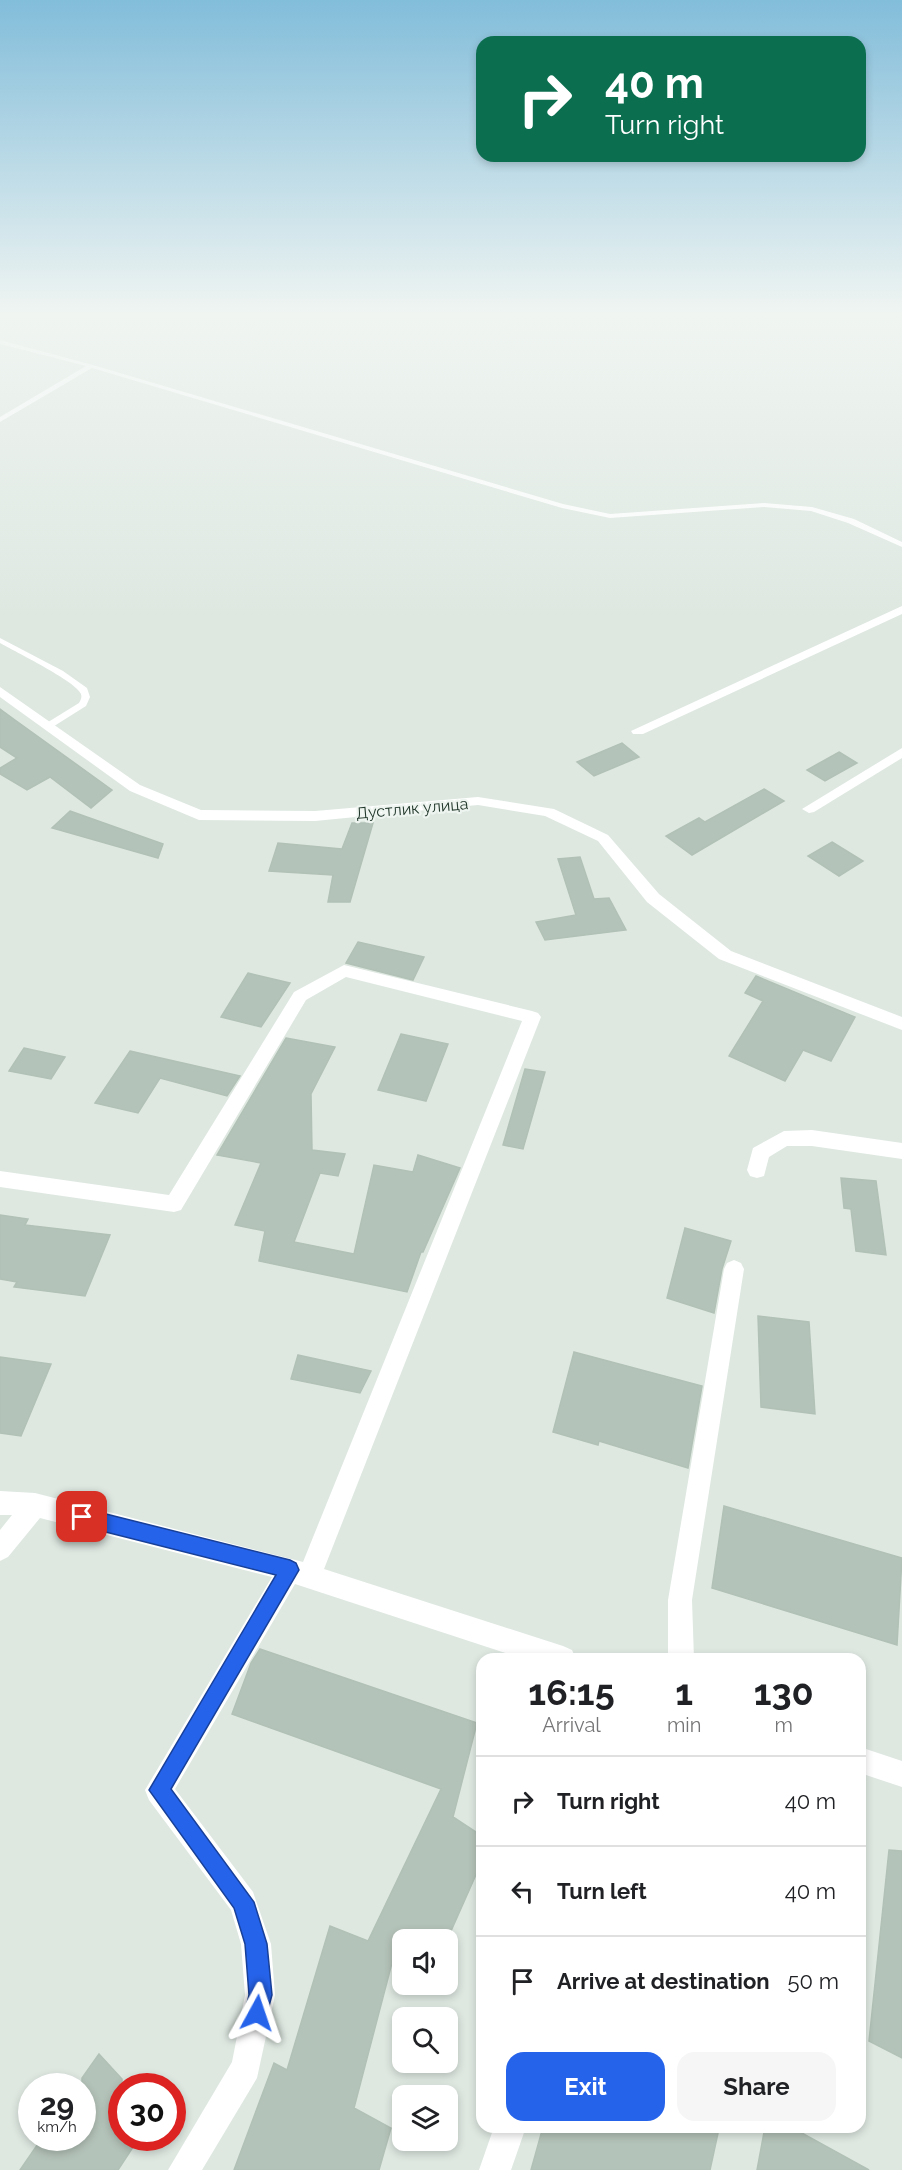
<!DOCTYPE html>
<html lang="en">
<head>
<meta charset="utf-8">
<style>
  :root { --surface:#fff; --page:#f6f6f6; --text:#202124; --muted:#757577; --line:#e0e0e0; --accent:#2563eb }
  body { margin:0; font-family:Raleway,sans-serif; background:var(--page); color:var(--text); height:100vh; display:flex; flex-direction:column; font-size:22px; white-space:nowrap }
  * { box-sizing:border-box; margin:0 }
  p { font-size:20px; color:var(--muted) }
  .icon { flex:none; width:33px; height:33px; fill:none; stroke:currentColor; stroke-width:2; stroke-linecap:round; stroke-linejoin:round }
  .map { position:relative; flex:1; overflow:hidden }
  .drawer { position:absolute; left:476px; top:1653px; width:390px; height:480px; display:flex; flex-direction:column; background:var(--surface); border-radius:18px; box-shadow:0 3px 9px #0003 }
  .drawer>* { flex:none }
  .banner { position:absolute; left:476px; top:36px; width:390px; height:126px; border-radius:18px; box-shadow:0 3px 9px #0003; background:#0b6e4f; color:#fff; overflow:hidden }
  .buttons { position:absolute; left:392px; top:1929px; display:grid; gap:12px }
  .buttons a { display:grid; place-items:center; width:66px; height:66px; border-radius:12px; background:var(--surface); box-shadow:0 3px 9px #0003; font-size:30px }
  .speed { position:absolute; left:18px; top:2073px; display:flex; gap:12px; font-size:30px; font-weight:700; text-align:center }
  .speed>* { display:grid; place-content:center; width:78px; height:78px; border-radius:50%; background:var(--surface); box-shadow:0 3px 9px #0003; line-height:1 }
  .speed small { font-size:15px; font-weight:400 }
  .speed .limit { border:9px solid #d22; background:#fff; color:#111 }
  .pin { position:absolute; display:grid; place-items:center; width:51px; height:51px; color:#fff; margin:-26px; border-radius:12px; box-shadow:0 3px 9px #0006 }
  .me { position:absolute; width:66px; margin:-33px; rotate:5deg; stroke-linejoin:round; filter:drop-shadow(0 0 4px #0008) }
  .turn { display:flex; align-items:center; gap:21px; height:126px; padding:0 30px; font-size:27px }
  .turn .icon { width:78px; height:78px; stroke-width:2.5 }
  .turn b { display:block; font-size:42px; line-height:51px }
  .eta { display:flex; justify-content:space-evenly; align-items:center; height:102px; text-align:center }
  .eta b { font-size:36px; font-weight:700; line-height:42px }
  .action { display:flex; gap:12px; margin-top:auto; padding:12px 30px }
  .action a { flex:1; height:69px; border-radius:18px; background:var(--accent); color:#fff; font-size:24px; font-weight:700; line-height:69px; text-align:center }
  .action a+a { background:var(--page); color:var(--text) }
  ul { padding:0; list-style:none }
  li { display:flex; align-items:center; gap:18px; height:90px; padding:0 30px; border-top:2px solid var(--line) }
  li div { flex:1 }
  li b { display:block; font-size:22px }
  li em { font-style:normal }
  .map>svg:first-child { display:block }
</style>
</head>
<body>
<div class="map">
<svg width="902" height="2170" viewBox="0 0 902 2170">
  <rect width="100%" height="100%" fill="#dee8e1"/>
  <!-- building -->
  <path fill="#b4c3b9" stroke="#b1c1b6" stroke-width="1.5" d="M 0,709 L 15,720 L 112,790 L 91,808 L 50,777 L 27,790 L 0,774 L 0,768 L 17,758 L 0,747 Z
    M 622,743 L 639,757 L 594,776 L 577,762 Z
    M 839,752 L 857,763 L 825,781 L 807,770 Z
    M 764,789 L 784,801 L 692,855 L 666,836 L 699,818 L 705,822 Z
    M 70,811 L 163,844 L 158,858 L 52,828 Z
    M 352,823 L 373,823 L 350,902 L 328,902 L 333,875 L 269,871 L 278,843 L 342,849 Z
    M 832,842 L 863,861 L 839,876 L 808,856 Z
    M 580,857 L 594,899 L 609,898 L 626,930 L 545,940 L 536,922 L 576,915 L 558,859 Z
    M 358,942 L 424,957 L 413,980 L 346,963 Z
    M 248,973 L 290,983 L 261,1027 L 221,1017 Z
    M 756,976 L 855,1017 L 831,1061 L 803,1050 L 785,1081 L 729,1056 L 763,1001 L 745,993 Z
    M 401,1034 L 448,1044 L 426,1101 L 378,1090 Z
    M 286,1038 L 335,1047 L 311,1094 L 312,1150 L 345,1154 L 338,1176 L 320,1173 L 294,1242 L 354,1254 L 374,1165 L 413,1172 L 418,1155 L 460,1168 L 423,1252 L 421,1252 L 407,1292 L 259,1261 L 265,1231 L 235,1225 L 261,1163 L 217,1155 Z
    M 24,1048 L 65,1057 L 51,1079 L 9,1071 Z
    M 130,1051 L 240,1076 L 227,1096 L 160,1078 L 138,1113 L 95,1103 Z
    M 525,1069 L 545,1072 L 523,1149 L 503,1145 Z
    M 841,1178 L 876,1181 L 886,1255 L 856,1251 L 851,1209 L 844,1208 Z
    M 0,1215 L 28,1219 L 25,1225 L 110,1235 L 85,1296 L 14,1287 L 17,1282 L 0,1279 Z
    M 685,1228 L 731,1241 L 722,1269 L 714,1313 L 667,1298 Z
    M 758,1316 L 809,1322 L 815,1414 L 761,1407 Z
    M 574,1352 L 702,1386 L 688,1468 L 599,1441 L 598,1445 L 553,1432 Z
    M 298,1355 L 371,1371 L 360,1393 L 291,1379 Z
    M 0,1357 L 51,1364 L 21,1436 L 0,1433 Z
    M 724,1506 L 902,1558 L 897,1645 L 712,1588 Z
    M 260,1649 L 477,1723 L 453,1817 L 482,1836 L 482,1861 L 447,1940 L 398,1940 L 354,2108 L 391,2128 L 379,2170 L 234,2170 L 274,2063 L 287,2070 L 330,1926 L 368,1941 L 441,1789 L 232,1714 L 251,1663 Z
    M 889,1850 L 902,1851 L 902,2058 L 869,2041 Z
    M 99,2054 L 122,2079 L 122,2138 L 139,2138 L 118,2170 L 20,2170 L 42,2138 L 82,2138 L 82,2078 Z
    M 543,2127 L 708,2127 L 718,2133 L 710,2170 L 531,2170 Z
    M 765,2127 L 791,2127 L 869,2170 L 757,2170 Z"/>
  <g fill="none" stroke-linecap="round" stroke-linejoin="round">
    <!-- service -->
    <path fill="#fff" fill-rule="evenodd" d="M 0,340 L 93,365 L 563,504 L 610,514 L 764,503 L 812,507 L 854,519 L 902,542 L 902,547 L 848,523 L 811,511 L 764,507 L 610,518 L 562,508 L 92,368 L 0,422 L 0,417 L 86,366 L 0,344 Z
      M 0,638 L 63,671 L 87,688 L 90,697 L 86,706 L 51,728 L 45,728 L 45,724 L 79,703 C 81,699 82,698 81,694 C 77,682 14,651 0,643 Z"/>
    <!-- minor -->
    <path fill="#fff" fill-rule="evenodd" d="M 902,606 L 902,614 L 643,734 L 633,734 L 631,731 Z
      M 0,687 L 140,785 L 201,810 L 315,811 L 478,797 L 554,809 L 608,835 L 659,894 L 731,951 L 902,1017 L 902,1030 L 719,959 L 647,902 L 598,841 L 545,816 L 478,805 L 315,821 L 199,820 L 130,791 L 0,697 Z
      M 902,748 L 902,758 L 814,812 L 809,813 L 802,809 Z
      M 344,965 L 532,1011 L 538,1013 L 541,1017 L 324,1569 L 563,1646 L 572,1650 L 576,1659 L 524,1659 L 295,1584 L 175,1789 L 253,1892 L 271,1944 L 275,1995 L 257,2078 L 202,2170 L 168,2170 L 232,2062 L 245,1995 L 241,1944 L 231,1910 L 149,1800 L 145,1790 L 272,1577 L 40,1518 L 8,1557 L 0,1561 L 0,1530 L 12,1515 L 0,1515 L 0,1491 L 35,1493 L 303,1562 L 522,1021 L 346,977 L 306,1000 L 181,1210 L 174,1212 L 0,1187 L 0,1171 L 169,1195 L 294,992 Z
      M 812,1130 L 902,1143 L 902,1159 L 812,1146 L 787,1146 L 769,1157 L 764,1176 L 757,1178 L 750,1176 L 747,1170 L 753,1148 L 784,1131 Z
      M 734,1260 L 741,1263 L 744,1269 L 692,1600 L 694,1659 L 668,1659 L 668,1600 L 724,1269 L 727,1263 Z
      M 860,1747 L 902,1761 L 902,1787 L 860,1773 Z
      M 494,2127 L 526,2127 L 511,2170 L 479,2170 Z"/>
  </g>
  <!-- sky -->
  <linearGradient id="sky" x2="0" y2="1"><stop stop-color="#82bdda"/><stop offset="0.51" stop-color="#f0f5f2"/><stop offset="1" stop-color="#f0f5f2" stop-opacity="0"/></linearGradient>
  <rect width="902" height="616" fill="url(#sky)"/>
  <!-- route -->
  <path fill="#2563eb" stroke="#184099" stroke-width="1.5" d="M 82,1508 L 290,1560 L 296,1563 L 299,1570 L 171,1789 L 254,1902 L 267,1944 L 272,1995 L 265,2021 L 257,2024 L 249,2021 L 245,2013 L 249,1995 L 245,1944 L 234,1908 L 149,1790 L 276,1575 L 82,1526 L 75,1523 L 73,1517 L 75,1510 Z"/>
  <g text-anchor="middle" stroke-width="4.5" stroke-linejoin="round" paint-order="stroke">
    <!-- street labels -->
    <g font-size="16" fill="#21372b" stroke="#eef5f0">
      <text transform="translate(412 808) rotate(-5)" y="6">Дустлик улица</text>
    </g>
  </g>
</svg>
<div class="buttons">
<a><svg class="icon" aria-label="sound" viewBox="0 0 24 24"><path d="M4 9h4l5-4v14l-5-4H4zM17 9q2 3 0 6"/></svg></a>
<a><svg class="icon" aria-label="search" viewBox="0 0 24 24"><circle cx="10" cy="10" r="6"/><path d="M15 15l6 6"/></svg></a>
<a><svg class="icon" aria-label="layers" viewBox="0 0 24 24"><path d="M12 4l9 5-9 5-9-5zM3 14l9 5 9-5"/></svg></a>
</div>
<div class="speed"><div>29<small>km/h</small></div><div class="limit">30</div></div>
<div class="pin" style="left:82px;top:1517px;background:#d93025"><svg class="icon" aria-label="arrive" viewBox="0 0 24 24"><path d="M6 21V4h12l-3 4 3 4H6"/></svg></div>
<svg class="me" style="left:257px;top:2013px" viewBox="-20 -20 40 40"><path d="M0-17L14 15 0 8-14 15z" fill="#2563eb" stroke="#fff" stroke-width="4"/></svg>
<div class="banner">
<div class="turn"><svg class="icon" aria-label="right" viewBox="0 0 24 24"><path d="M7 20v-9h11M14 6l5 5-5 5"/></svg><div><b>40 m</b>Turn right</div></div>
</div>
<section class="drawer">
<div class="eta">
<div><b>16:15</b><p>Arrival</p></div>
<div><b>1</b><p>min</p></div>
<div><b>130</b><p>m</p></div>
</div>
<ul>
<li><svg class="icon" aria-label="right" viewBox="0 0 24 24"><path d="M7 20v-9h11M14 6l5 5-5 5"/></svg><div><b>Turn right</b></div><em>40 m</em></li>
<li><svg class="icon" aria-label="left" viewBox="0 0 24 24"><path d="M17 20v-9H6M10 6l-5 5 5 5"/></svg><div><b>Turn left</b></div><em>40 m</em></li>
<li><svg class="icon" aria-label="arrive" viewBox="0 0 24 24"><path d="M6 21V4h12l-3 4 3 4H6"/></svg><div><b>Arrive at destination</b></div><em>50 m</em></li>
</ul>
<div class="action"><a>Exit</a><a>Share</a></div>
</section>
</div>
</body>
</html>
